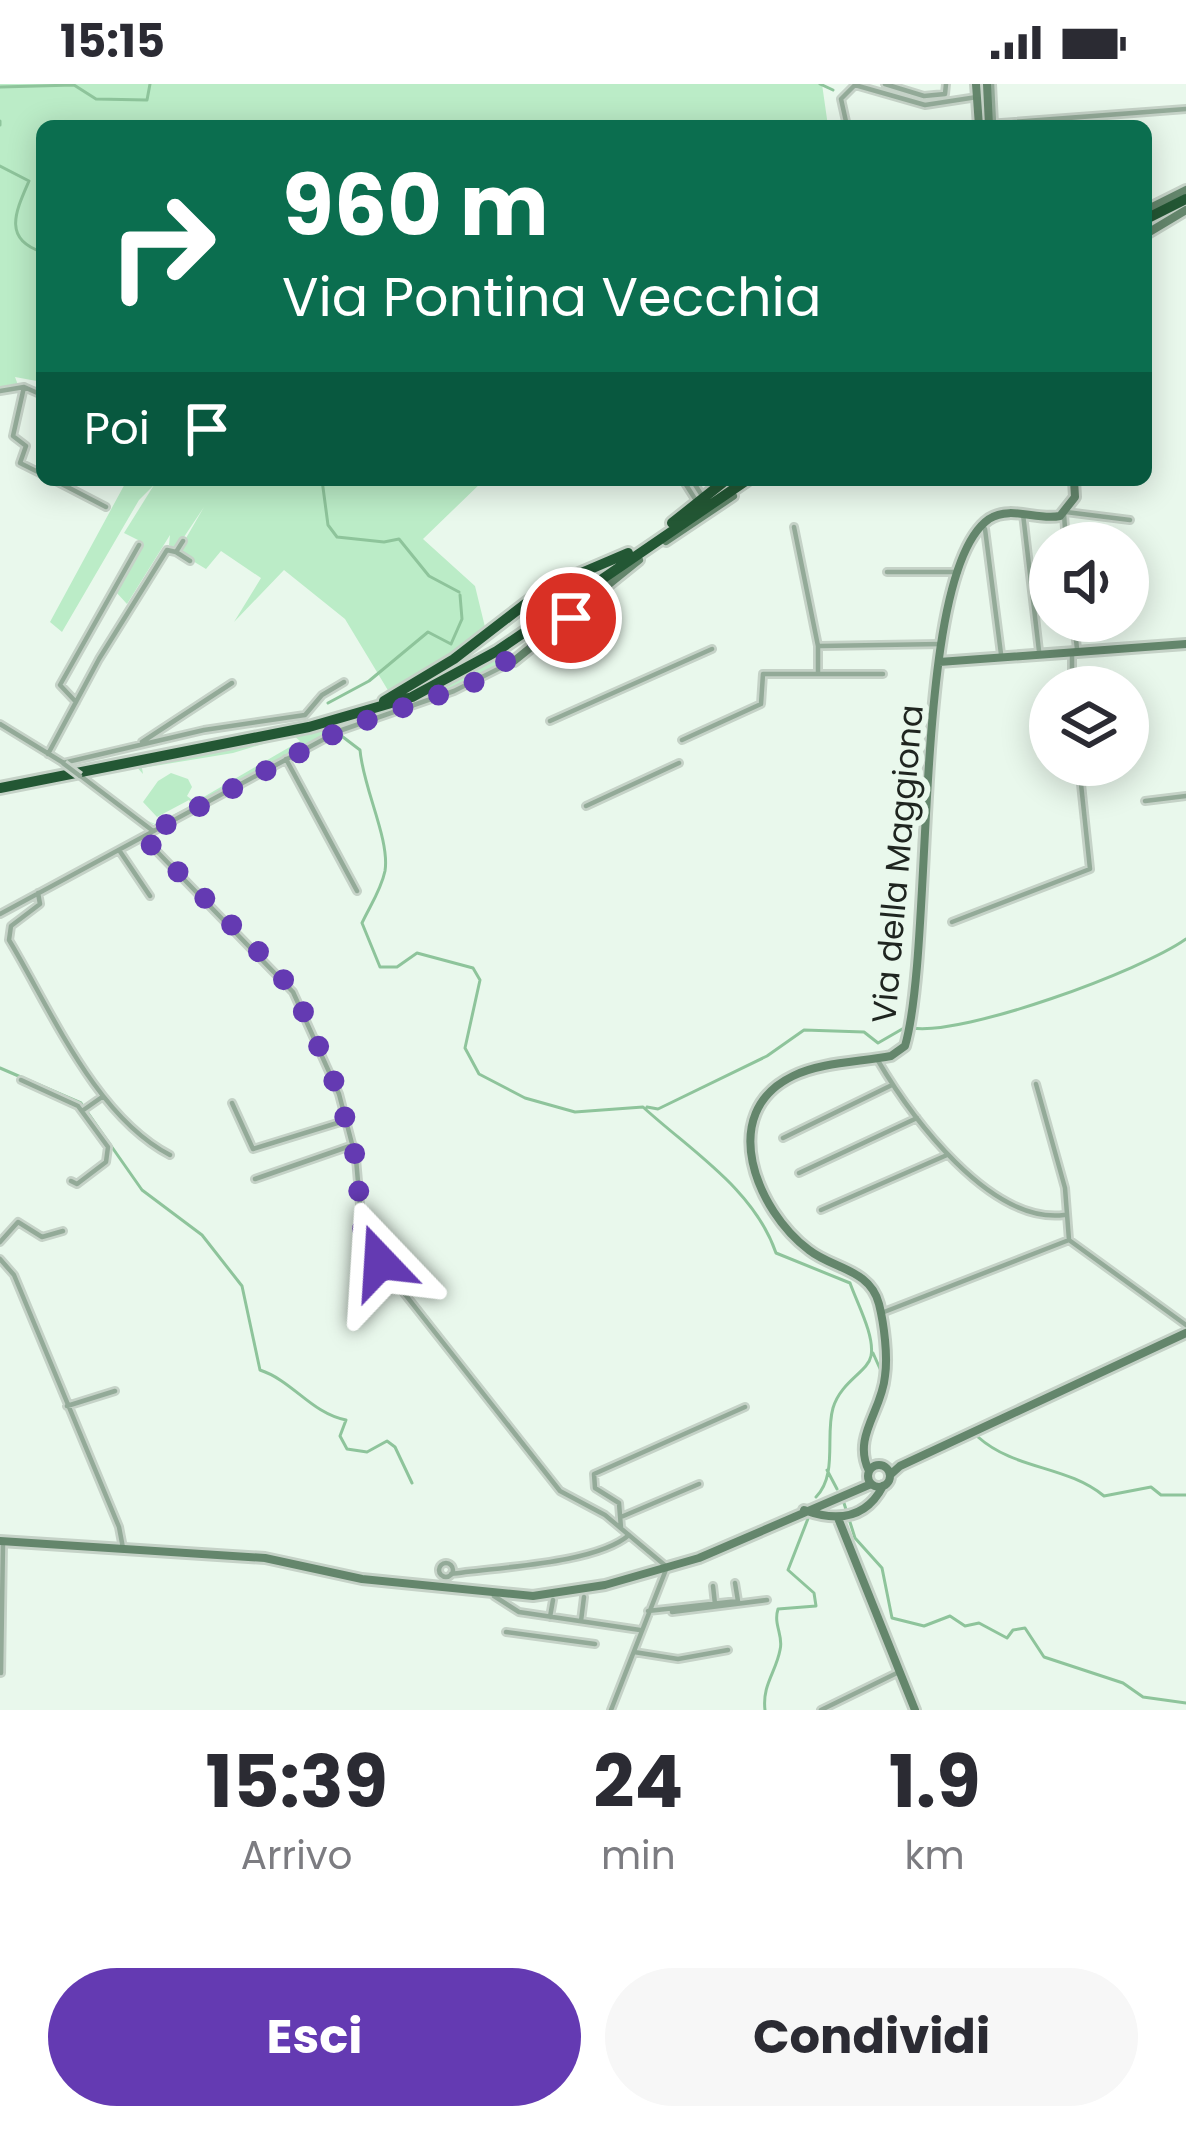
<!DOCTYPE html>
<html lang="it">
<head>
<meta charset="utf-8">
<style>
  :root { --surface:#fff; --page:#f7f7f7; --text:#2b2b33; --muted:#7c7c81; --accent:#643ab2 }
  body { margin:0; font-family:Poppins,sans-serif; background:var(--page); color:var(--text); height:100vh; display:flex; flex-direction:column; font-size:45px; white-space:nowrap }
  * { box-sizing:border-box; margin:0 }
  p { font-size:39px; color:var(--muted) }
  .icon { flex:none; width:66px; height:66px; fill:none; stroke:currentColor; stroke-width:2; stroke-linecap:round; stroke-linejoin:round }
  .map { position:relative; height:1626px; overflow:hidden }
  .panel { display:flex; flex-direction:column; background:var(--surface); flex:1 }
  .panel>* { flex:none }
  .hud { position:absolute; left:36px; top:36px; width:1116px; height:366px; border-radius:18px; box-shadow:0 6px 30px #0003; background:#0b6e4f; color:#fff; overflow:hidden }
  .buttons { position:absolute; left:1029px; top:438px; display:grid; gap:24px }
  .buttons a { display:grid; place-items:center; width:120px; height:120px; border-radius:50%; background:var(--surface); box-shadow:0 6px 30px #0003; font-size:60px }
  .pin { position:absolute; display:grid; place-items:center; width:102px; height:102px; color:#fff; margin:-51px; border:6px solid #fff; border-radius:50%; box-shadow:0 3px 12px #0007 }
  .me { position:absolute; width:132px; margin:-66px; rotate:340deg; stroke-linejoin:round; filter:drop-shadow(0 0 9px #0008) }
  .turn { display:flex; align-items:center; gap:42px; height:252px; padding:0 48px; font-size:54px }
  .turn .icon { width:156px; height:156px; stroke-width:2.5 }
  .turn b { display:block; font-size:84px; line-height:102px }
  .then { display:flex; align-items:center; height:114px; padding:0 48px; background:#0003; gap:24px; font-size:45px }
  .eta { display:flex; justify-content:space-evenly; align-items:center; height:204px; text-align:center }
  .eta b { font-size:72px; font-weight:700; line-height:84px }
  .button { display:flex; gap:24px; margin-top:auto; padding:24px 48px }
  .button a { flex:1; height:138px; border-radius:72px; background:var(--accent); color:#fff; font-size:48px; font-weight:700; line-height:138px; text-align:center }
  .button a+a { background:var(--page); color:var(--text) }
  .status { display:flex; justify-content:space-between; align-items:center; height:84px; padding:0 60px; background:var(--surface); direction:ltr }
  .status svg { height:33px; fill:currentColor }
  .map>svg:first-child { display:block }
</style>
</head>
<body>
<div class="status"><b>15:15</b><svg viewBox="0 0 49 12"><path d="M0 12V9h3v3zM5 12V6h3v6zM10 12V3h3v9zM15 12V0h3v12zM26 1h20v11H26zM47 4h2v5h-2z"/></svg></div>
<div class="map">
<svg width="1186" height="1626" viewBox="0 0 1186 1626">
  <rect width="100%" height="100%" fill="#e9f8ec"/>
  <!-- green -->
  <path fill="#bbecc7" d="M 0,0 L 822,0 L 828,42 L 42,42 L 42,298 L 15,293 L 18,301 L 0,303 Z
    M 127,396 L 484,396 L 423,455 L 475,502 L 485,543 L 450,575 L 389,608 L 345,535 L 284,486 L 234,538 L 261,494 L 221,467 L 206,485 L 178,468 L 204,423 L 176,465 L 169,461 L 170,451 L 127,520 L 116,508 L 142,458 L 124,449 L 154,401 L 139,416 L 62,548 L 50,538 Z
    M 504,565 L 503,580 L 438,611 L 337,645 L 157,742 L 143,735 L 155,740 L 192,721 L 189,716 L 157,733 L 143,718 L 158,697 L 171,689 L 188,695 L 192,703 L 187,712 L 195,718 L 300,657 L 293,651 L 233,669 L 142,684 L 143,690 L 133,679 L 359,632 Z"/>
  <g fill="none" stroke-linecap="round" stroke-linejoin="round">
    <!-- stream -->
    <path stroke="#8ec49b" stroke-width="3" d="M 820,0 L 833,6
      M 0,3 L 74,1 L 96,15 L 147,16 L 150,0
      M 0,37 L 0,41
      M 0,82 L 29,97 C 16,127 2,155 42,168
      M 322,396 L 328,441 L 337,453 L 384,458 L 399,455 L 429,492 L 459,508
      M 328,619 L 369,597 L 428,548 L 451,560 L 462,535 L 460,511
      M 339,650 L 360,666 C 363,704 390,755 385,787 C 381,806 370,822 362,839 L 380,883 L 397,883 L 417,869 L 473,884 L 480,896 L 465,964 L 479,990 L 525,1014 L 575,1028 L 643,1023 C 691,1067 754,1105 776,1169 L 850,1199 C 857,1219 875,1252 871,1272 C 868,1288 841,1297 833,1324 C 825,1351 838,1391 816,1413
      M 912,944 C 964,952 1141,887 1186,855
      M 0,984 L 81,1019 L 142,1106 L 202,1151 L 242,1202 L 260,1286 C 293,1297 311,1329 346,1336 L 340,1352 L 347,1365 L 367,1368 L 387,1357 L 395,1363 L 412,1399
      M 647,1023 L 658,1025 L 767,972 L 804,946 L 864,948 L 878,959 L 904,944
      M 873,1269 L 881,1287
      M 978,1353 C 1015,1386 1066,1381 1104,1412 L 1151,1403 L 1161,1411 L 1186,1411
      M 827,1386 L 837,1405
      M 843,1416 L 855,1454 L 882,1484 L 892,1534 L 924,1542 L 950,1532 L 965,1542 L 979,1539 L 1007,1554 L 1013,1546 L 1025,1544 L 1044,1573 L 1123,1599 L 1143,1613 L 1186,1619
      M 765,1626 C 762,1601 776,1588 780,1566 C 784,1552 773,1541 778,1525 L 816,1522 L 814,1509 L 788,1486 L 809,1432"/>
    <!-- street casing -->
    <g stroke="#c5d2c7" stroke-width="10">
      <path id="street" d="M 885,0 L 924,12 L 945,10 L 946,0
        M 992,0 L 994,40
        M 988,40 L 1186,25
        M 847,42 L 841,15 L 855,1 L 925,21 L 977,13
        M 24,303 L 13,352 L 26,362 L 20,379 L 42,390
        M 0,307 L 24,303 L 42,311
        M 54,396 L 106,423
        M 683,396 L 697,418
        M 692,396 L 701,410
        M 1066,428 L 1130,436
        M 1023,430 L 1039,567
        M 1064,430 L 1066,459
        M 794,443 L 818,562 L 818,589
        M 985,445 L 1001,570
        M 183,457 L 176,468 L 190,477
        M 887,488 L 959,488
        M 1074,537 L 1077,565
        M 820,562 L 941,560
        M 1072,572 L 1072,603
        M 76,618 L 60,601 L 139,461
        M 550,637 L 712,565
        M 0,640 L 62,678
        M 682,656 L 761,620 L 763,590 L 883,590
        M 142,658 L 232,599
        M 48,670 L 99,575 L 167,466 L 176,468
        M 286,675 L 357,807
        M 63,679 L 204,646 L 305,631 L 322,611 L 344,598
        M 82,693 L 153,747
        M 1145,717 L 1186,712
        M 586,722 L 679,679
        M 143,753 L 293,908 L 339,1010 L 356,1075 L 362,1143 L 378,1176 L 560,1407 L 605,1431 L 667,1483 L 611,1626
        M 119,766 L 150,812
        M 38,809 L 40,820 L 11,842 L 9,856 C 51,926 95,1032 170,1071
        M 0,830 L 339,647 L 454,607 L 514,577
        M 952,838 L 1090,785 L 1079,681
        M 877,975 C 911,1033 990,1140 1064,1131
        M 21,996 L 78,1022 L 108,1063 L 106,1078 L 77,1100 L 71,1097
        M 1036,1000 L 1065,1104 L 1069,1156
        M 232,1019 L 253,1065 L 347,1036
        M 82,1027 L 102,1013
        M 783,1054 L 892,1001
        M 799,1089 L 917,1034
        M 255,1095 L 353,1061
        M 821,1126 L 947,1071
        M 0,1158 L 18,1138 L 42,1153 L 63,1147
        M 0,1175 L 14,1191 L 119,1443 L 123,1464
        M 884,1228 L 1069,1156 L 1186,1241
        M 67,1322 L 115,1307
        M 621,1433 L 699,1400
        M 621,1444 L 619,1419 L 595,1404 L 594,1390 L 745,1323
        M439 1486a7 7 0 1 1 14 0a7 7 0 1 1-14 0Z
        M 451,1490 C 496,1483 596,1480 629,1451
        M 713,1502 L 715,1520
        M 494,1512 L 519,1528 L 640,1546
        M 648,1527 L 738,1517 L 735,1499
        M 672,1528 L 767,1516
        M 550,1533 L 553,1516
        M 581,1537 L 584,1513
        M 506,1548 L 595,1560
        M 634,1568 L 678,1575 L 728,1566
        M 1,1589 L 3,1459
        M 821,1626 L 899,1588"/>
    </g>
    <!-- secondary casing -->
    <g stroke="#c5d2c7" stroke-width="14">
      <path id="secondary" d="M 976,0 L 979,42
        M 987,0 L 989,42
        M 1146,126 L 1186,106
        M 1146,150 L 1186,126
        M 666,457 L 733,412
        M 514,577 L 639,476
        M 939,578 L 1186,560
        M868 1392a11 11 0 1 1 22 0a11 11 0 1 1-22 0Z
        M 869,1387 C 852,1353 882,1327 885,1292 C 888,1272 884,1240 879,1220 C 870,1185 833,1185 809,1166 C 757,1127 716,1029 793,992 C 821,978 861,978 891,972 L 905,962 C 935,858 911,489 989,435 C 1011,421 1037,437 1060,432 L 1075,413 L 1074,396
        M 890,1391 L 900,1382 L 1186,1249
        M 804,1426 C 837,1438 866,1435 883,1402
        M 838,1434 L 915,1626
        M 0,1457 L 265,1474 L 362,1495 L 533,1512 L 605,1501 L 699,1474 L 871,1400"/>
    </g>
    <!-- highway casing -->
    <g stroke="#c5d2c7" stroke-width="16">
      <path id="highway" d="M 1146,135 L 1186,115
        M 672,439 L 726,396
        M 384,617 L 454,575 L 546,504 L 628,469
        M 0,704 L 309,643 L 412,613 L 497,567 L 747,396"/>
    </g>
    <!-- street -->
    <use href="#street" stroke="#93aa98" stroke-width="4.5"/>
    <!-- secondary -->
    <use href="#secondary" stroke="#64866c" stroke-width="8"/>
    <!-- highway -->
    <use href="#highway" stroke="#235734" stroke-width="10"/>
    <!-- street-bridge casing -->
    <g stroke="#c5d2c7" stroke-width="10" stroke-linecap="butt">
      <path id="street-bridge" d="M 64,680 L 80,692"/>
    </g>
    <!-- street-bridge -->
    <use href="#street-bridge" stroke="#93aa98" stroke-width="4.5"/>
  </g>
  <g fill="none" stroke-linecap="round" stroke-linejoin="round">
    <!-- route -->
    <path stroke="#643ab2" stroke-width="21" stroke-dasharray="0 37.8" d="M 380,1178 L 363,1148 L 355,1071 L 337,1004 L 300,920 L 277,886 L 143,753 L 345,644 L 473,599 L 571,534"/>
  </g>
  <g text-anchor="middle" stroke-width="12" stroke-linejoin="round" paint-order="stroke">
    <!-- street labels -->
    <g font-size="33" fill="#1f2520" stroke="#e9f8ec">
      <text transform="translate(897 780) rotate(-85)" y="12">Via della Maggiona</text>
    </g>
  </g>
</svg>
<div class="buttons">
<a><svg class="icon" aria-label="sound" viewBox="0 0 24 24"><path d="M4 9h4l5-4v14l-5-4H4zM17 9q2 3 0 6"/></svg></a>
<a><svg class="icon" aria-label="layers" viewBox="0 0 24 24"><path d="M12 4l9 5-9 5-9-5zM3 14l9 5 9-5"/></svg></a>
</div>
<div class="pin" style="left:571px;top:534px;background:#d93025"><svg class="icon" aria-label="arrive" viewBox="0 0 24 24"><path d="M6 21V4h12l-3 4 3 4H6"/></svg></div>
<svg class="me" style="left:380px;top:1178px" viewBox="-20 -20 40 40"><path d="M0-17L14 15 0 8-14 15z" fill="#643ab2" stroke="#fff" stroke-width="4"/></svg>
<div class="hud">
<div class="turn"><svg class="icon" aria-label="right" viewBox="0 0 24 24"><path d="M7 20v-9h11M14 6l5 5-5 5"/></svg><div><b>960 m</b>Via Pontina Vecchia</div></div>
<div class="then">Poi<svg class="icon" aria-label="arrive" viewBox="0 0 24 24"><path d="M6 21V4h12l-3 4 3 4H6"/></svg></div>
</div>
</div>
<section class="panel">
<div class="eta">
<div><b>15:39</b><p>Arrivo</p></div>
<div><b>24</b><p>min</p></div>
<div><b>1.9</b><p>km</p></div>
</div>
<div class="button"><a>Esci</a><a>Condividi</a></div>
</section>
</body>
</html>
